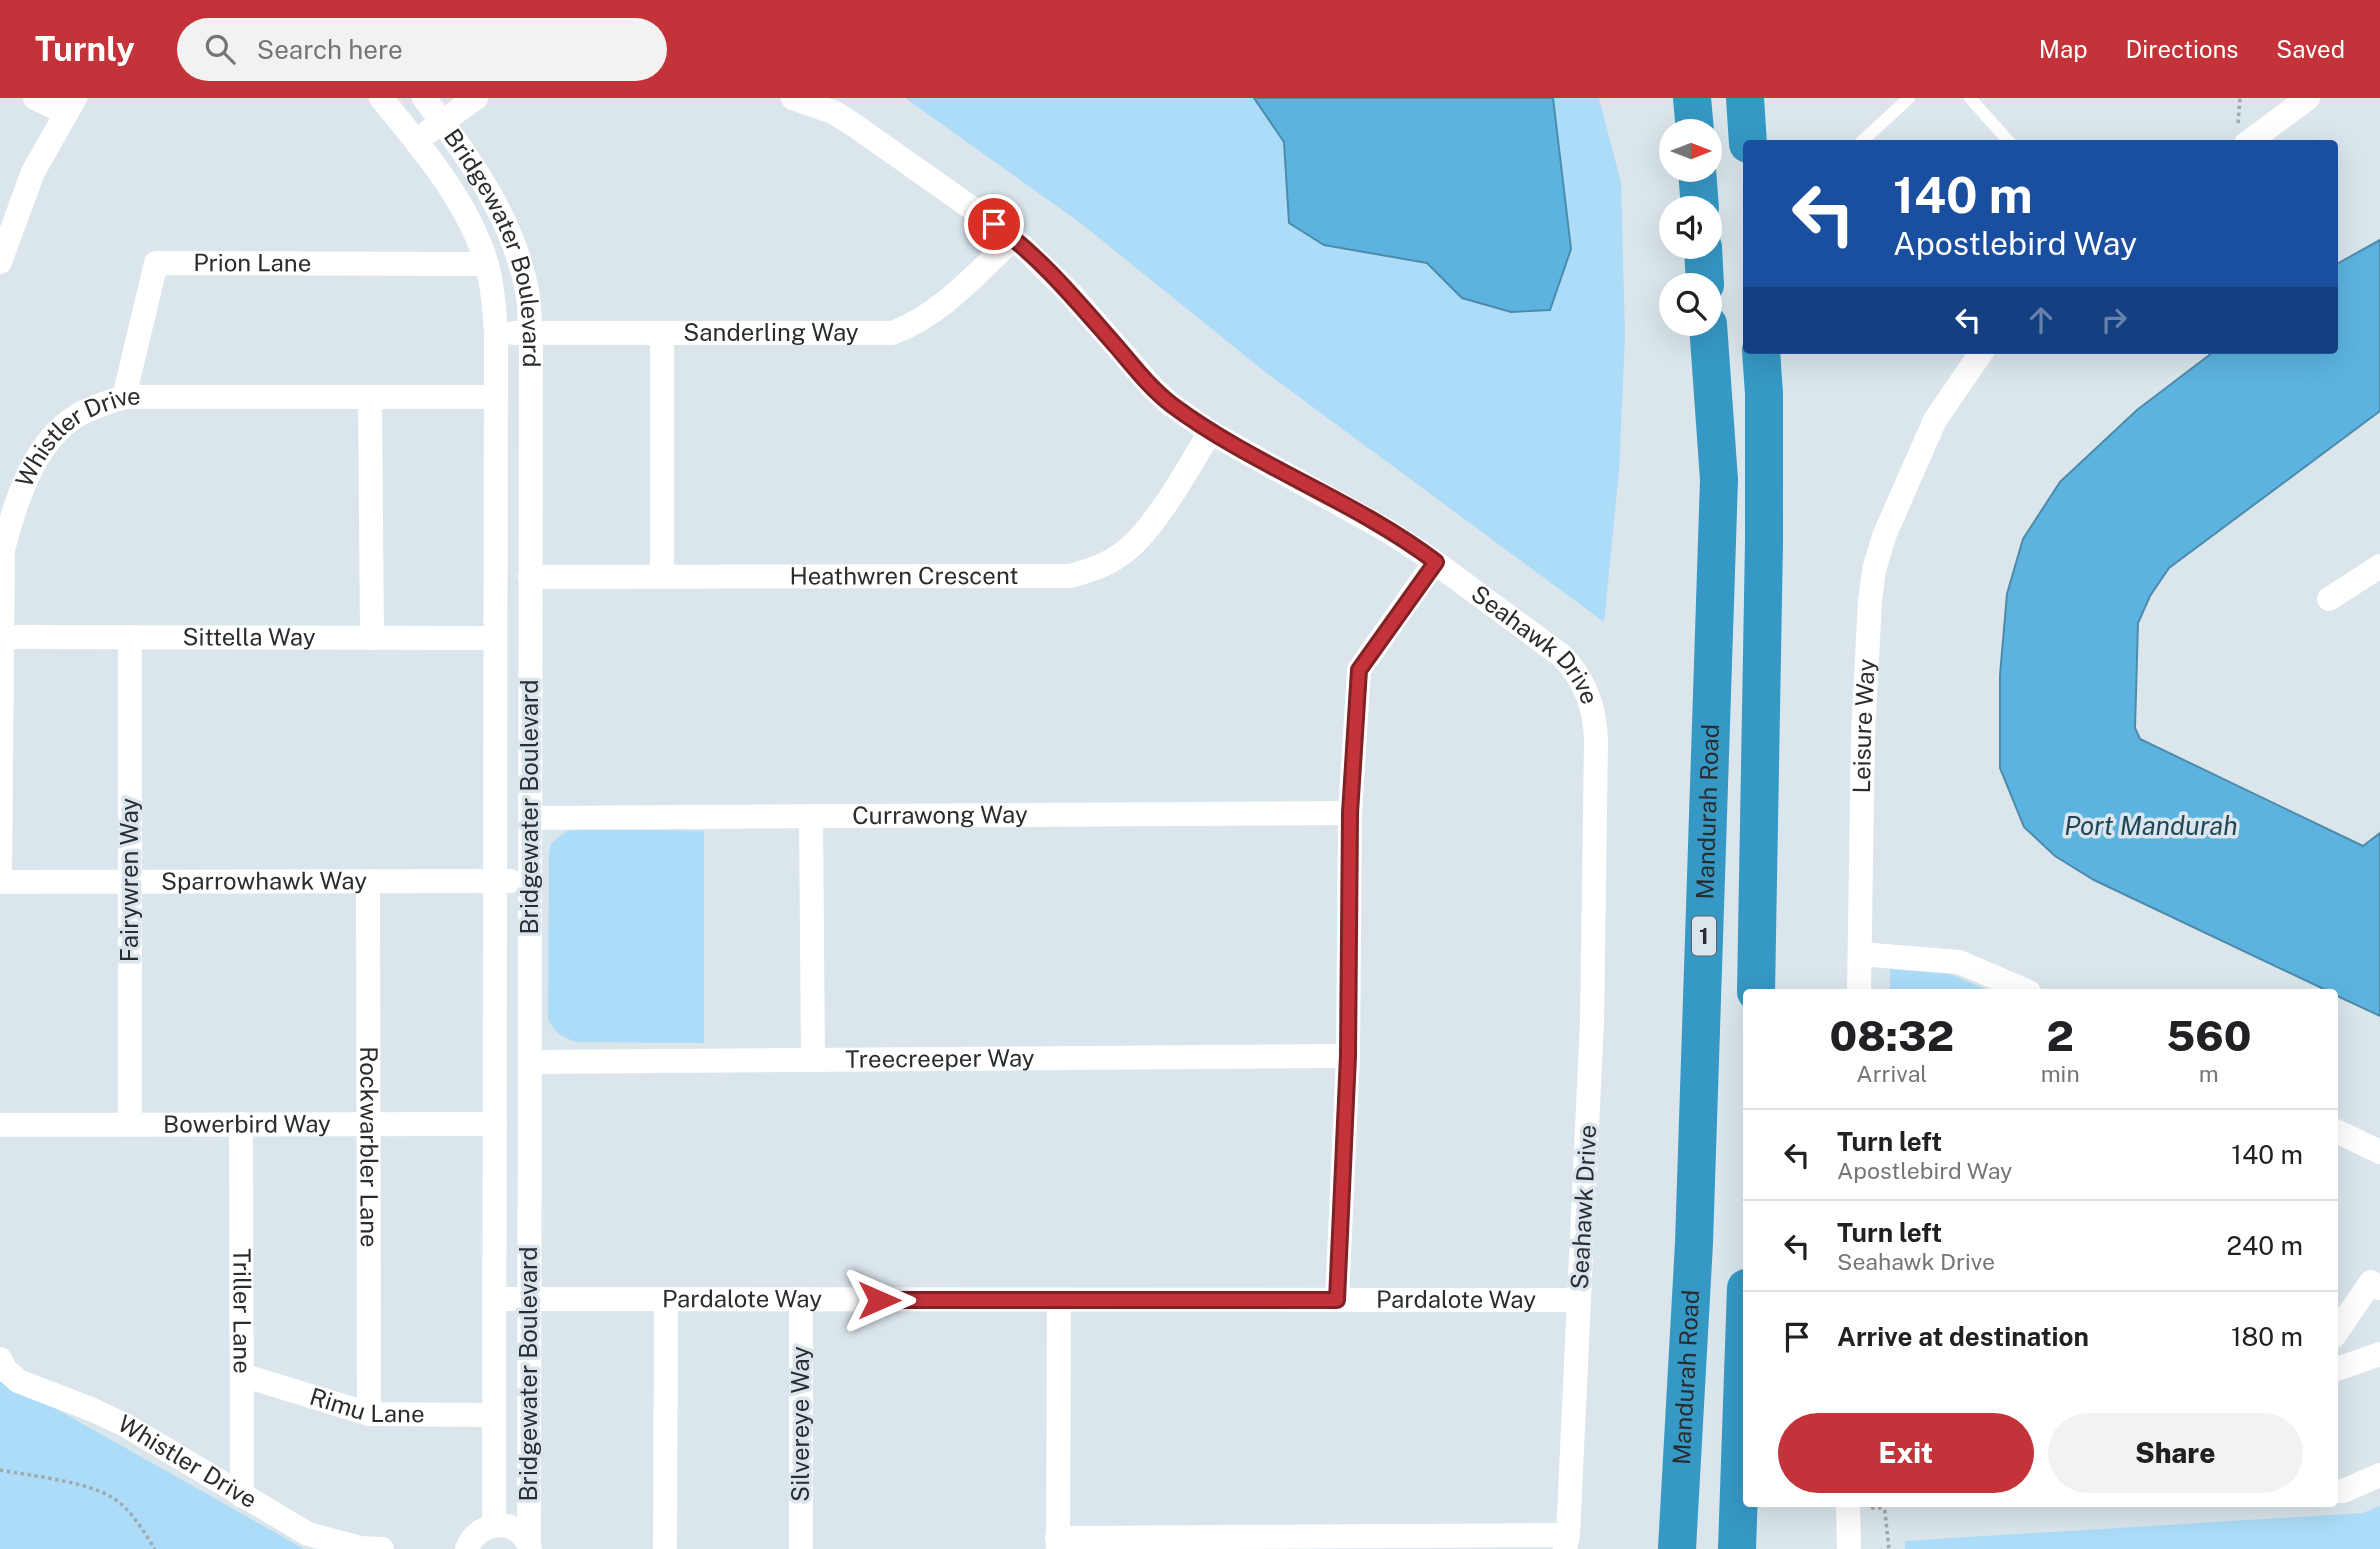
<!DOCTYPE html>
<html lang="en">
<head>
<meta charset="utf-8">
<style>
  :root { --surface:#fff; --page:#f2f2f2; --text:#202124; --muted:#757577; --line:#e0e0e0; --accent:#c33339 }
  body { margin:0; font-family:"Public Sans",sans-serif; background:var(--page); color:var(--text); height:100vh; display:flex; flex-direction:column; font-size:26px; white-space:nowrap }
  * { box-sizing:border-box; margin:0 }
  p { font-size:23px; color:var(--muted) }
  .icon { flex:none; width:38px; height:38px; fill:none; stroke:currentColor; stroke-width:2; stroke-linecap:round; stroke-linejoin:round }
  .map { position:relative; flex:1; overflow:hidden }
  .panel { position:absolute; left:1743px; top:891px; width:595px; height:518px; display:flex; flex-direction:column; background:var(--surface); border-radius:7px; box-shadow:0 7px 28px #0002 }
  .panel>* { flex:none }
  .banner { position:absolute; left:1743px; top:42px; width:595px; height:214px; border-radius:7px; box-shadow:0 7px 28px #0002; background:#1a4fa0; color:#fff; overflow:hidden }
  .needle { width:46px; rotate:90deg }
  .controls { position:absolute; left:1659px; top:21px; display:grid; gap:14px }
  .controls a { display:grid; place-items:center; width:63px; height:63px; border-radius:50%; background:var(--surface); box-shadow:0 7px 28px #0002; font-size:35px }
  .pin { position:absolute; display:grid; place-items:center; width:60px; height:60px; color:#fff; margin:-30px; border:4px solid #fff; border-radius:50%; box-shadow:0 2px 7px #0007 }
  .me { position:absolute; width:77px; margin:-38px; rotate:90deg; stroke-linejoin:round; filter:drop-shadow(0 0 5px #0008) }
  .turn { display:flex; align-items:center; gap:24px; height:147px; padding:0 35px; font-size:32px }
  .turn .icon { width:91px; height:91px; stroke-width:2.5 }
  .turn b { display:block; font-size:49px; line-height:60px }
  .lanes { display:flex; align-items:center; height:66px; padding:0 35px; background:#0003; justify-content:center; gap:35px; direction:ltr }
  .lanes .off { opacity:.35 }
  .eta { display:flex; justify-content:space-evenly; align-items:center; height:119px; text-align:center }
  .eta b { font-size:42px; font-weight:800; line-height:49px }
  .primary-button { display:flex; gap:14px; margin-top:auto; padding:14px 35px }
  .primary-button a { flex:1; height:80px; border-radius:42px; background:var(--accent); color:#fff; font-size:28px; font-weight:800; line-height:80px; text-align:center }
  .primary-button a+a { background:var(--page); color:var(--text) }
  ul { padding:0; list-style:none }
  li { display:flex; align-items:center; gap:21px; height:91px; padding:0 35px; border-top:2px solid var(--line) }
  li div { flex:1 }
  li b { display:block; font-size:26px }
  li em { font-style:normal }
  header { display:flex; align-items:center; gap:42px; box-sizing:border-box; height:98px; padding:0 35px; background:var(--accent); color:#fff }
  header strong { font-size:33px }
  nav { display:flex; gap:38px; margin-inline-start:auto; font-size:24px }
  .search { width:490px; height:63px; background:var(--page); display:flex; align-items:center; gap:18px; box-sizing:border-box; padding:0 24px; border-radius:38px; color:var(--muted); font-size:26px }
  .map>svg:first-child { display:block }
</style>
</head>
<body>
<header>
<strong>Turnly</strong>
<div class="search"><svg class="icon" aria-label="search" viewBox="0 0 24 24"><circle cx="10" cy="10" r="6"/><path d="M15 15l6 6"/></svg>Search here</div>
<nav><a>Map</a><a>Directions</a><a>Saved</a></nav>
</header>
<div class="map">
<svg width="2380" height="1451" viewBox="0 0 2380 1451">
  <rect width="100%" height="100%" fill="#dae5ec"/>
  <!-- green -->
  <path fill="#acdcf7" d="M 905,0 L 1599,0 L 1621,85 L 1625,238 L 1619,373 L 1604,524 L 1264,273 L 1078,123 Z
    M 576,731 L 704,733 L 704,945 L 577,944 C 563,940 554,934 548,921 L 549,756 L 551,745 L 567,733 Z
    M 1890,871 L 1950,876 L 1991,894 L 1890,894 Z
    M 0,1279 L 304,1451 L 0,1451 Z
    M 2380,1408 L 2380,1451 L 1905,1451 L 1905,1443 L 2363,1415 Z"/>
  <!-- water -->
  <path fill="#5cb3e0" stroke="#4d8bab" stroke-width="2" d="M 1254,0 L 1553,0 L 1571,151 L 1550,212 L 1511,214 L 1462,200 L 1427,165 L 1324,147 L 1289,125 L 1284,44 Z
    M 2380,142 L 2380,313 L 2169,470 L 2150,498 L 2138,525 L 2135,630 L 2140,641 L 2363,748 L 2380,735 L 2380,918 L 2335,897 L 2334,894 L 2330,894 L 2094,782 L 2055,758 L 2024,729 L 2000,670 L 2000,577 L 2007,496 L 2023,441 L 2060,384 L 2137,312 L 2216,252 L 2334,252 L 2335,167 Z"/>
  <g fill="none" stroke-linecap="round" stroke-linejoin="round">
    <!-- path -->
    <path stroke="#a0a9af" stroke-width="3.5" stroke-dasharray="3.5 3.5" stroke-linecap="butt" d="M 2238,25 L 2240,0
      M 0,1372 C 32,1378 86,1383 113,1400 C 131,1411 143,1433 155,1451
      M 1884,1405 L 1889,1451
      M 1871,1410 L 1885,1410"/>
    <!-- lane -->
    <path stroke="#fff" stroke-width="12" d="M 1970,0 L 2011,46
      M 1859,46 L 1909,0"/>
    <!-- street -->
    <g stroke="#fff" stroke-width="24">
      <path d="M 35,0 L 66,15"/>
      <path d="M 381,0 C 418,45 460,94 481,149 C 492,176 494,206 496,235 L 494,1426"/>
      <path id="s1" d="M 424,0 C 468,58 513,119 527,193 C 530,206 529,222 531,236 L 529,1446"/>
      <path id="s2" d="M 793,0 L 835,15 L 854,27 L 1014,140 L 1070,195 L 1152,289 L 1169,305 L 1210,334 L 1388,433 L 1425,457 L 1562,558 C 1586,583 1595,610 1596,643 L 1592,923 L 1568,1437 L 1565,1451"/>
      <path d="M 428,34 L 476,0"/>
      <path d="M 2246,46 L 2308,0"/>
      <path d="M 0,164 L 33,74 L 75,0"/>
      <path id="s3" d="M 514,235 L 892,235 C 941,217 977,175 1014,140"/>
      <path d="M 662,235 L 662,478"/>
      <path id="s4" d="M 124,299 L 156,165 L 486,166"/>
      <path d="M 370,299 L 372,540"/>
      <path id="s5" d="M 530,479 L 1070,478 C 1088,473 1105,468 1120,457 C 1152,437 1190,367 1210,334"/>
      <path d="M 2329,501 L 2380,468"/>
      <path id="s6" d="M 2,539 L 495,540"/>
      <path d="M 130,539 L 130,1026"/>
      <path d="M 811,718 L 813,962"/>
      <path id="s7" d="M 530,720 L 1350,715"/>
      <path id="s8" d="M 0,780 L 3,452 C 15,405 33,344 78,317 C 92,309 109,304 124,299 L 496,299"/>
      <path id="s9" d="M 368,783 L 369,1316"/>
      <path id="s10" d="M 0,784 L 510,783"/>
      <path d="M 1860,856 L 1959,864 L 2029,894"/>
      <path id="s11" d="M 1859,894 L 1863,636 L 1870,503 L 1874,472 L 1884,438 L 1935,322 L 1983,252"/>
      <path id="s12" d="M 530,964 L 1348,958"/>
      <path id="s13" d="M 241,1026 L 242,1398"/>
      <path id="s14" d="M 0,1027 L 495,1026"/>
      <path d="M 2334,1032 L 2380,1054"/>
      <path id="s15" d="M 494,1201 L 1579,1202"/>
      <path d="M 801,1201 L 801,1451"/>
      <path d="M 1337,1202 L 1348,958 L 1350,715 L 1359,572 L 1435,464"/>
      <path d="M 2334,1238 L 2371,1184 L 2380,1190"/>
      <path id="s16" d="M 0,1261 L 5,1271 L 18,1283 L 93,1312 L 127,1328 L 308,1436 L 361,1450 L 382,1451"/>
      <path d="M 2334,1272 L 2380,1256"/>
      <path id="s17" d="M 242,1277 L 369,1316 L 494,1317"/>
      <path d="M 2334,1393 L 2343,1393 L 2380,1377"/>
      <path d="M 1848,1405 L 1849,1451"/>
      <path d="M 1057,1440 L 1568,1437"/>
      <path d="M 467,1451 C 478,1421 521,1418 530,1451"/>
      <path d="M 665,1451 L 666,1201"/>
      <path d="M 1058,1451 L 1059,1202"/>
    </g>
    <!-- highway -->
    <g stroke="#3698c5" stroke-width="38">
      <path d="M 1692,0 L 1695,33"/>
      <path d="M 1745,0 L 1748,46"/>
      <path d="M 1697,72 L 1700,110"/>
      <path d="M 1703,149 L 1705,187"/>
      <path d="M 1756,894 L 1764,444 L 1764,296 L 1761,252"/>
      <path id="s18" d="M 1677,1451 L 1694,1145 L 1719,382 L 1708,226"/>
      <path d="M 1737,1451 L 1746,1190"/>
    </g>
  </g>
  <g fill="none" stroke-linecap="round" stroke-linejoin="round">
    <!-- route casing -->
    <g stroke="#7f2125" stroke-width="18">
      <path id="route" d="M 879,1202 L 1337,1202 L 1348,958 L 1350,715 L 1359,572 L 1436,464 C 1354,402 1254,368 1172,307 C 1151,291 1134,269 1117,249 C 1079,206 1041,159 994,126"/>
    </g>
    <!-- route -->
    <use href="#route" stroke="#c33339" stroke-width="12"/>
  </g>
  <g text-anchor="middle" stroke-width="7" stroke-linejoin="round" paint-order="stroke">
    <!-- shield labels -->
    <rect fill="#dae5ec" stroke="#5e6468" stroke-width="2" x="1692" y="818.5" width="24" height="39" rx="5"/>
    <g font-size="23" font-weight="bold" fill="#292d30">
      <text x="1704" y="846">1</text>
    </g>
    <!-- street labels -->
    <g font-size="24" fill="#292d30" stroke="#dae5ec">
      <text dy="8" stroke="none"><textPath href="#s1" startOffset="170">Bridgewater Boulevard</textPath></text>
      <text dy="8" stroke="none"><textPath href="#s4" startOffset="234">Prion Lane</textPath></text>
      <text dy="8" stroke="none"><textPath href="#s3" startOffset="257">Sanderling Way</textPath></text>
      <text dy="8" stroke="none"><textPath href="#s8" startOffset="474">Whistler Drive</textPath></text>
      <text dy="8" stroke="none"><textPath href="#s5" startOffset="374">Heathwren Crescent</textPath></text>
      <text dy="8" stroke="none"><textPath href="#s6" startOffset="247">Sittella Way</textPath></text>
      <text dy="8" stroke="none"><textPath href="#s2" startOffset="931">Seahawk Drive</textPath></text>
      <text dy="8" stroke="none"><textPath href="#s11" startOffset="266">Leisure Way</textPath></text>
      <text transform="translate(530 709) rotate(-90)" y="8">Bridgewater Boulevard</text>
      <text dy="8" stroke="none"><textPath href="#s18" startOffset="738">Mandurah Road</textPath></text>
      <text dy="8" stroke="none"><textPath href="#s7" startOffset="410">Currawong Way</textPath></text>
      <text transform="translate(130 782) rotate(-90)" y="8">Fairywren Way</text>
      <text dy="8" stroke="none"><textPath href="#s10" startOffset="264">Sparrowhawk Way</textPath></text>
      <text dy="8" stroke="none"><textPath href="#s12" startOffset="410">Treecreeper Way</textPath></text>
      <text dy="8" stroke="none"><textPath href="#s14" startOffset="247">Bowerbird Way</textPath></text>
      <text dy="8" stroke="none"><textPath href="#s9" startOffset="266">Rockwarbler Lane</textPath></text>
      <text transform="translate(1584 1109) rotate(-87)" y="8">Seahawk Drive</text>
      <text dy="8" stroke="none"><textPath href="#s15" startOffset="248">Pardalote Way</textPath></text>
      <text dy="8" stroke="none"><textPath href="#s15" startOffset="962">Pardalote Way</textPath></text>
      <text dy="8" stroke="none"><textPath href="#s13" startOffset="187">Triller Lane</textPath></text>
      <text transform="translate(529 1276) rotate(-90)" y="8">Bridgewater Boulevard</text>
      <text dy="8" stroke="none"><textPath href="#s18" startOffset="172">Mandurah Road</textPath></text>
      <text dy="8" stroke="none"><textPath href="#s17" startOffset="130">Rimu Lane</textPath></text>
      <text transform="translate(801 1326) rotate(-90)" y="8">Silvereye Way</text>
      <text dy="8" stroke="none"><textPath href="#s16" startOffset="217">Whistler Drive</textPath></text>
    </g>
    <!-- water labels -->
    <g font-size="26" font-style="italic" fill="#204659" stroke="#dae5ec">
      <text x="2151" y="737">Port Mandurah</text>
    </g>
  </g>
</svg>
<div class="controls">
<a><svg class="needle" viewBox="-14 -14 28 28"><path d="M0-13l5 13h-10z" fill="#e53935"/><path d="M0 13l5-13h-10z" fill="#757577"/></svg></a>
<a><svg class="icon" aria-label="sound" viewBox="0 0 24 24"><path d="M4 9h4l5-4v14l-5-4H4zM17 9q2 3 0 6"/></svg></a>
<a><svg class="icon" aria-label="search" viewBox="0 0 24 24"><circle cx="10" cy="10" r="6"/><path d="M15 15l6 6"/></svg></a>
</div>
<div class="pin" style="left:994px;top:126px;background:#d93025"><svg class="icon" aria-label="arrive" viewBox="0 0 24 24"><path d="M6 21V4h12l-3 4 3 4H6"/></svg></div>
<svg class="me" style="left:879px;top:1202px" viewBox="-20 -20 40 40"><path d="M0-17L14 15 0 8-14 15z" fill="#c33339" stroke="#fff" stroke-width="4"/></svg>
<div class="banner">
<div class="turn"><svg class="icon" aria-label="left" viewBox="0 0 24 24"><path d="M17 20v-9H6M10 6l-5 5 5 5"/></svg><div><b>140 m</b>Apostlebird Way</div></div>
<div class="lanes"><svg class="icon" aria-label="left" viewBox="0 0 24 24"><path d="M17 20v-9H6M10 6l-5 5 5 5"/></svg><svg class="icon off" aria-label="ahead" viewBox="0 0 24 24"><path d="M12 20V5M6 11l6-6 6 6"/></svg><svg class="icon off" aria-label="right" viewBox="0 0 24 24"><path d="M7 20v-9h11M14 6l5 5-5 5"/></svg></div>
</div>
<section class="panel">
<div class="eta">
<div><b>08:32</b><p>Arrival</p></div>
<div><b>2</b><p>min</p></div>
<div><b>560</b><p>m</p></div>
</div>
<ul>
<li><svg class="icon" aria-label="left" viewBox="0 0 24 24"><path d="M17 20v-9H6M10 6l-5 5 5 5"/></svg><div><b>Turn left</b><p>Apostlebird Way</p></div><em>140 m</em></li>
<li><svg class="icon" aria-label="left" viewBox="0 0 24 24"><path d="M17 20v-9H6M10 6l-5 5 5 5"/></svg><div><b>Turn left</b><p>Seahawk Drive</p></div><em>240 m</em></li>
<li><svg class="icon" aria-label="arrive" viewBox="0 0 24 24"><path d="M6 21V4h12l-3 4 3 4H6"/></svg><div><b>Arrive at destination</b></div><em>180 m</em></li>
</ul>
<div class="primary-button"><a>Exit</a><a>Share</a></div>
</section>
</div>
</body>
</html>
